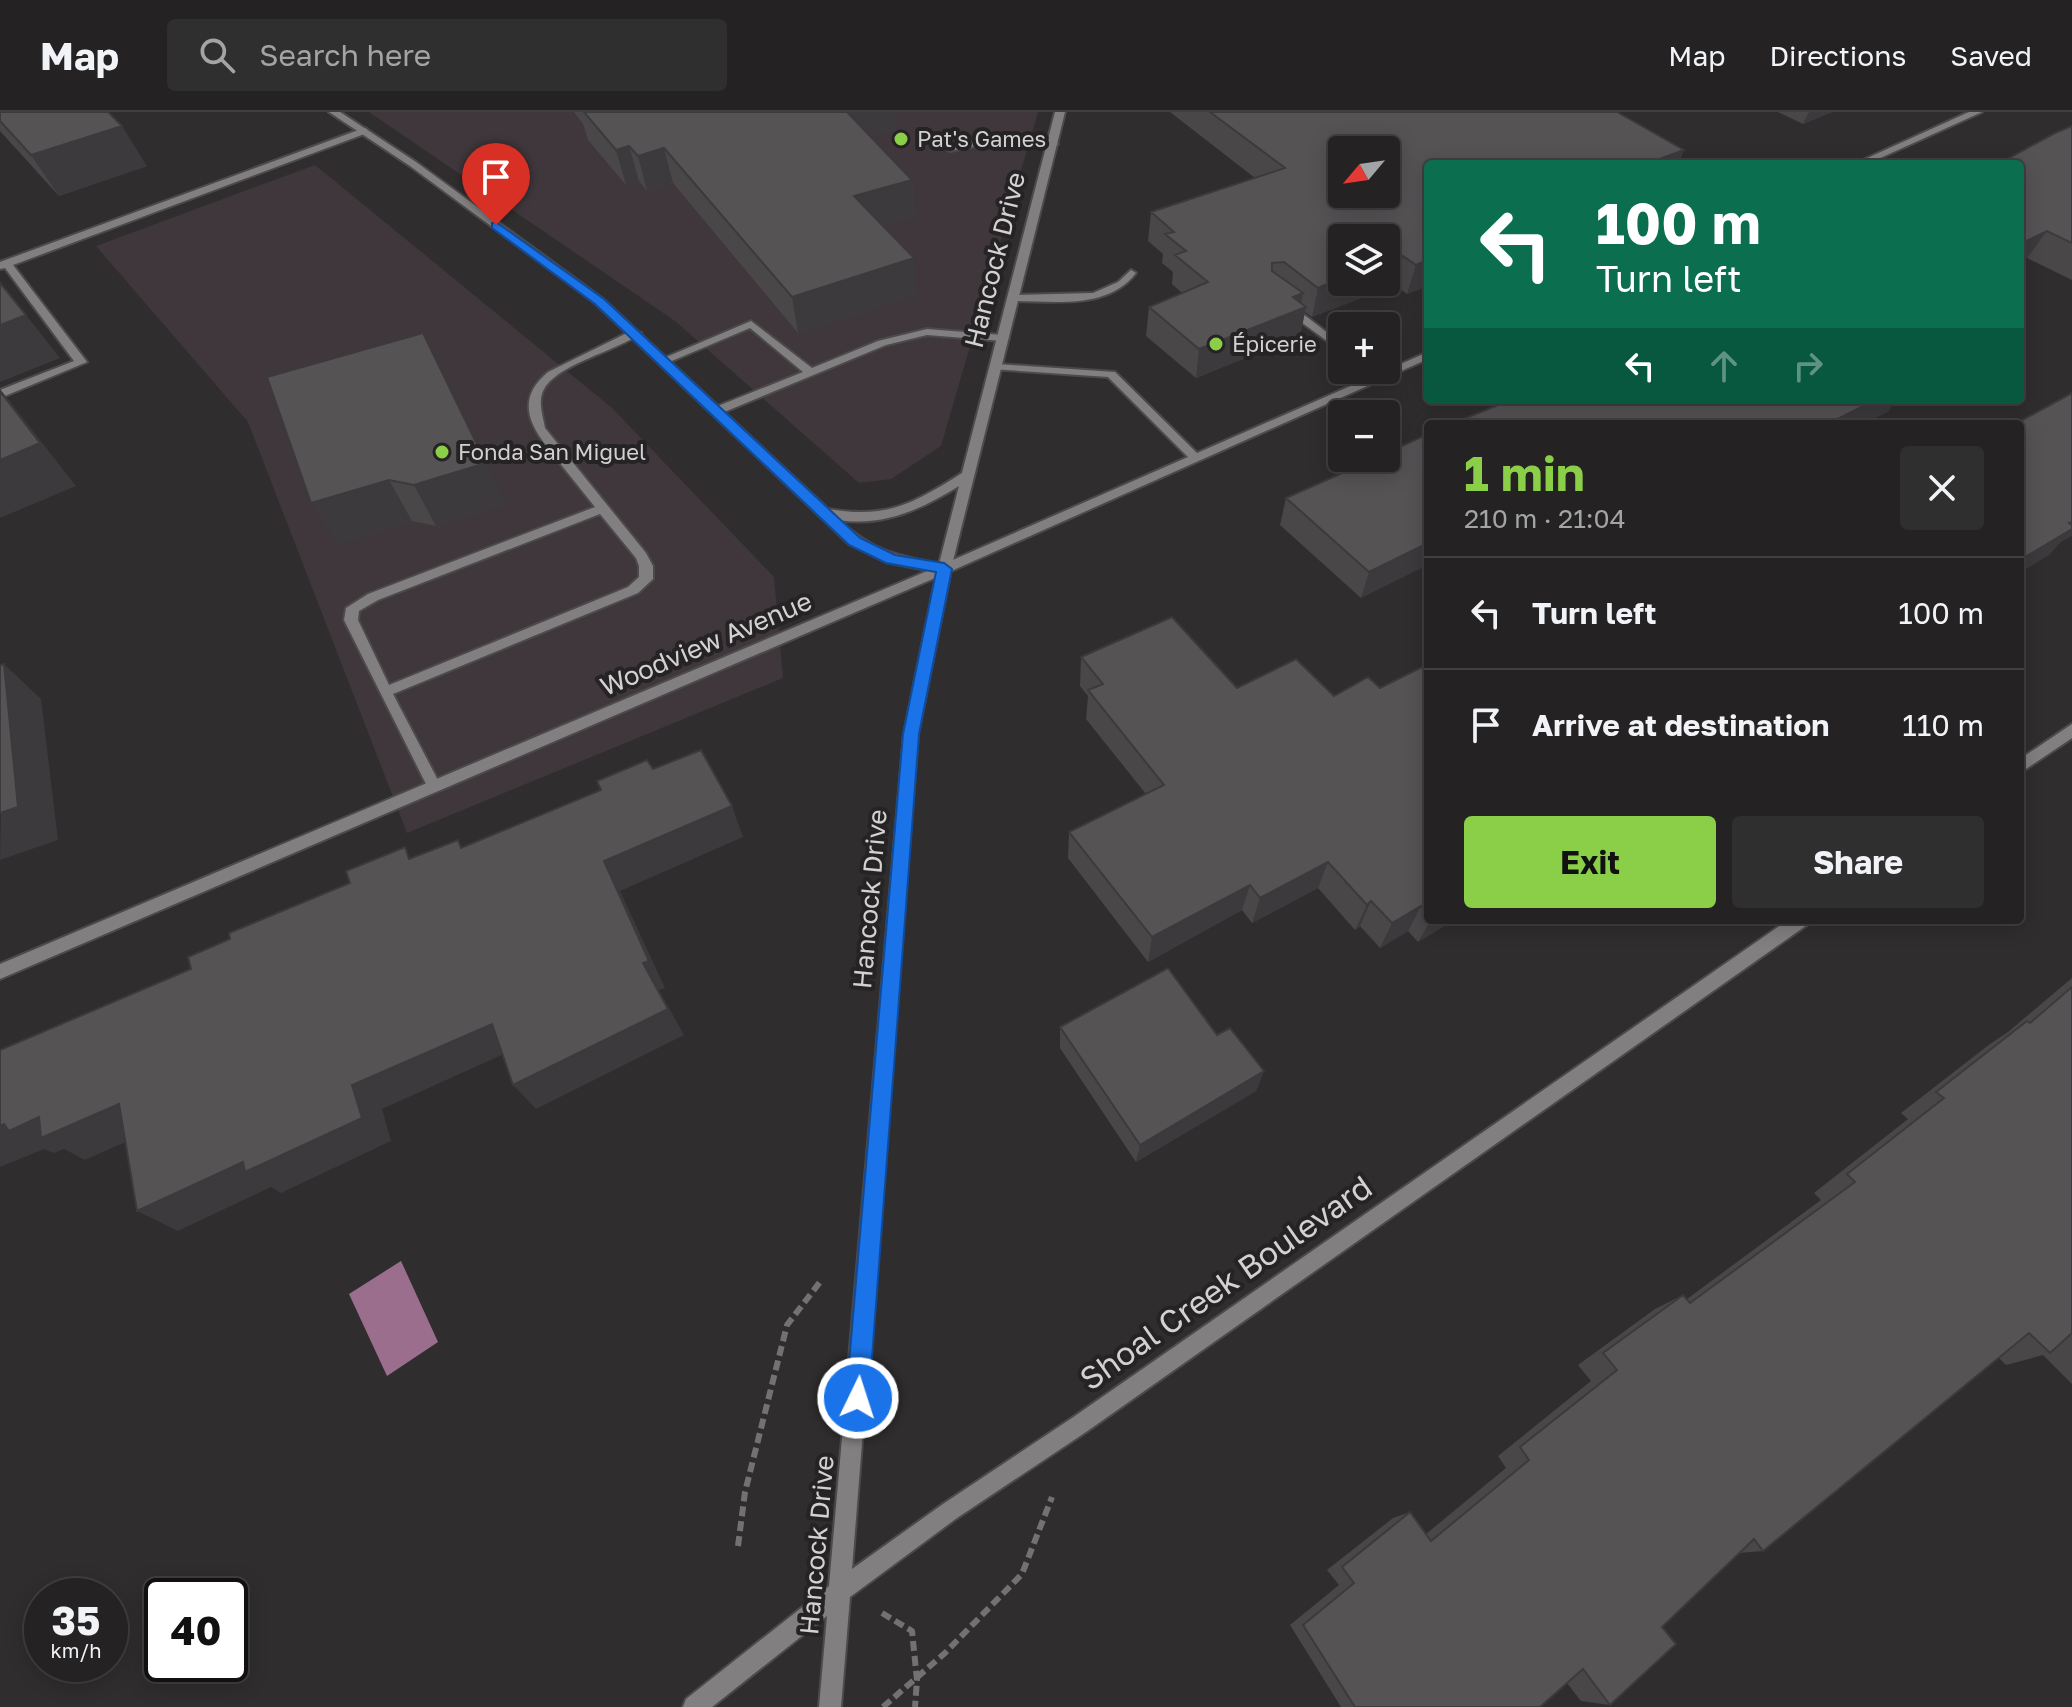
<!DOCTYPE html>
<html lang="en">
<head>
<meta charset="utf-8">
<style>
  :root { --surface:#242223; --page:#302f30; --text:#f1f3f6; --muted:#a3a4a6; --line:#413f41; --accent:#8bce47 }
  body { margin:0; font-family:"Golos Text",sans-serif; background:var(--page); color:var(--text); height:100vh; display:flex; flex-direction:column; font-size:30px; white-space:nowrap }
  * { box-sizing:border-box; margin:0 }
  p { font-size:26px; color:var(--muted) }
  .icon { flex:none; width:44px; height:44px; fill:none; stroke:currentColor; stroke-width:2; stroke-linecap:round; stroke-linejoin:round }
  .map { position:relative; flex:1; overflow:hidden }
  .panel { position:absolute; left:1424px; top:308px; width:600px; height:504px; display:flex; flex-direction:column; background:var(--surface); border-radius:8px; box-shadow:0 4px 20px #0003,0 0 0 2px var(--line) }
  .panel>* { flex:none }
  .top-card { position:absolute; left:1424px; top:48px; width:600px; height:244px; border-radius:8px; box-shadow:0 4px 20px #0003,0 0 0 2px var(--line); background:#0b6e4f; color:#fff; overflow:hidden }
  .needle { width:52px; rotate:241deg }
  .tools { position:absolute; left:1328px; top:24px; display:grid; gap:16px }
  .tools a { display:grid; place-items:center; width:72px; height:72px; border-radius:8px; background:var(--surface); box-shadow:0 4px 20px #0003,0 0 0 2px var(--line); font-size:40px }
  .speed { position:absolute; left:24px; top:1466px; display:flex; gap:16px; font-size:40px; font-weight:700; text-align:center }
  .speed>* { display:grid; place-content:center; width:104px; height:104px; border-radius:50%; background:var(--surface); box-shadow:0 4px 20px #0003,0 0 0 2px var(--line); line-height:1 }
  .speed small { font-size:20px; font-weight:400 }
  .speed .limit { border:4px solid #111; border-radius:12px; background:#fff; color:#111 }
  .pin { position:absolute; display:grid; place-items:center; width:68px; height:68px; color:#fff; margin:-82px -34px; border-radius:50% 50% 50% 0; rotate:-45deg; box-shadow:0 0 8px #0007 }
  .pin .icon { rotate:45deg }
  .me { position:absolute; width:88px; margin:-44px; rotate:4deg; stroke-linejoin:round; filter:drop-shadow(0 0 6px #0008) }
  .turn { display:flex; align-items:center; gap:28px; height:168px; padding:0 40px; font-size:36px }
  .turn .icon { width:104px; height:104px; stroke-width:2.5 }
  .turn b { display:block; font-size:56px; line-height:68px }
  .lanes { display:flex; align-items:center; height:76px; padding:0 40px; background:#0003; justify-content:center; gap:40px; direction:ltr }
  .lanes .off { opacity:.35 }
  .round { display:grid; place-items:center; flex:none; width:84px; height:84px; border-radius:8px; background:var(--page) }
  .overview { display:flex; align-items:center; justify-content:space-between; height:136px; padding:0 40px }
  h1 { font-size:48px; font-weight:700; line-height:60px; color:var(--accent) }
  .action { display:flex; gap:16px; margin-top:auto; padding:16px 40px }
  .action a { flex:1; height:92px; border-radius:8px; background:var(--accent); color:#111; font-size:32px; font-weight:700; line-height:92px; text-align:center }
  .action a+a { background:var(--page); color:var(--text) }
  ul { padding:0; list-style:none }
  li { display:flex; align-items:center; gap:24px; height:112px; padding:0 40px; border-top:2px solid var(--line) }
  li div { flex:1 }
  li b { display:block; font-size:30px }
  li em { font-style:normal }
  header { display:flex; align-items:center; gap:48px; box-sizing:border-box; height:112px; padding:0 40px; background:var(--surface); border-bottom:2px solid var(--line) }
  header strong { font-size:38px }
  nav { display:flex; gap:44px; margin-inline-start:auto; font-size:28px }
  .search { width:560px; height:72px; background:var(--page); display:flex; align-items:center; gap:20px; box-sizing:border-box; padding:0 28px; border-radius:8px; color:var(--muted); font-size:30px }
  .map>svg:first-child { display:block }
</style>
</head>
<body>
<header>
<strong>Map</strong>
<div class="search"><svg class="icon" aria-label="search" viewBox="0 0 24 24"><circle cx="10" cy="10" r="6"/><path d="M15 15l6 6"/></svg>Search here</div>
<nav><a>Map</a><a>Directions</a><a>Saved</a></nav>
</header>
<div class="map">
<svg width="2072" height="1595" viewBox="0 0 2072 1595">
  <rect width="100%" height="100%" fill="#302d2f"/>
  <!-- built -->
  <path fill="#3f373c" d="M 369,0 L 1038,0 L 941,334 L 891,367 L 859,371 L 675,209 Z
    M 315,53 L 612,296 L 774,465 L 783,566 L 407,721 L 248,310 L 96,134 Z"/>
  <!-- water -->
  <path fill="#9c6e8e" d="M 401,1149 L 438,1230 L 387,1264 L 349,1182 Z"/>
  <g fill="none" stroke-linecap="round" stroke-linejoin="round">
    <!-- service casing -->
    <g stroke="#4c4a4b" stroke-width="4">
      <path id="service" d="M 364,16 L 367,17 L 367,21 L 13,153 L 87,250 L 0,286 L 0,278 L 74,249 L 5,156 L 0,157 L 0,150 Z
        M 992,25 L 1053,29 L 1058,32 L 1053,35 L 992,31 L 950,39 L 945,36 Z
        M 1131,158 L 1136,161 C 1107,198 1056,189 1014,189 L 1009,186 L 1014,183 L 1093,181 L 1118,170 Z
        M 1282,192 L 1290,192 L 1342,232 L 1342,240 L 1282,196 Z
        M 751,209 L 812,256 L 878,229 L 927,217 L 1003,223 L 1009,226 L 1003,229 L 927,223 L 886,233 L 717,303 L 713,302 L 713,296 L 803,260 L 750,216 L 667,251 L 657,249 Z
        M 631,219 L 641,221 C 618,239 555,252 543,279 C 538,290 543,305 545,316 L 646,441 L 653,454 L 653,467 L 638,481 L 393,582 L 441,674 L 434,680 L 429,678 L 344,508 L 346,496 L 368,482 L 595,395 C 583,380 571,365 559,350 C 536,321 510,292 548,260 ZM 600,402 L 636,446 L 639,454 L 639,465 L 628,475 L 389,573 L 358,508 L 359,499 L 378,488 Z
        M 996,252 L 1115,260 L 1201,345 L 1195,349 L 1191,348 L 1108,265 L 992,257 L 992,253 Z
        M 1364,258 L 1377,258 L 1384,264 L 1374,266 Z"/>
    </g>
    <!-- minor casing -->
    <g stroke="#4c4a4b" stroke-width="4">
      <path id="minor" d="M 1969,0 L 1982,0 L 1867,52 L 1854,52 Z
        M 1428,240 L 1428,247 L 949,460 L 0,867 L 0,852 L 939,454 Z"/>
    </g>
    <!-- tertiary casing -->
    <g stroke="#4c4a4b" stroke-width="4">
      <path id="tertiary" d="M 329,0 L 340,0 L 416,50 L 603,187 L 828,397 C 887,407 913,392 962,361 L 1055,0 L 1065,0 L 951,457 L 918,622 L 852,1457 L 943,1392 L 1072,1306 L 1788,808 L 1809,808 L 1807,813 L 1086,1320 L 957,1406 L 850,1485 L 841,1595 L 819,1595 L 827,1504 L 712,1595 L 683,1595 L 686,1587 L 829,1474 L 904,622 L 937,460 L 886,450 L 849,432 L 595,191 L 410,54 ZM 959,374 L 939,452 C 895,443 872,439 839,408 C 883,415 922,397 959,374 Z
        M 2072,612 L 2072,626 L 2020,661 L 2020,647 Z"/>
    </g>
    <!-- path -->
    <path stroke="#747173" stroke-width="6" stroke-dasharray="10 5" stroke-linecap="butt" d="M 738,1434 L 745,1380 L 787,1213 L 820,1170
      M 882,1501 L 912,1519 L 917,1568 L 915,1595
      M 883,1595 L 945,1541 L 1022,1462 L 1052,1385"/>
    <!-- service -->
    <use href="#service" fill="#827f81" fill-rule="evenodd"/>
    <!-- minor -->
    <use href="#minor" fill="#827f81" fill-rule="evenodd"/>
    <!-- tertiary -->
    <use href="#tertiary" fill="#827f81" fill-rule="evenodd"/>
  </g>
  <!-- wall -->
  <path fill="#4a4749" d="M 0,0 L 147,54 L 59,84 L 0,19 Z
    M 574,0 L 895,0 L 897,18 L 871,25 L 912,68 L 915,104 L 882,113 L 917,182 L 798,221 L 673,71 L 647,79 L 639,69 L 626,73 L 588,28 L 583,12 Z
    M 1170,0 L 1617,0 L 1684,38 L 1678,52 L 1428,52 L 1428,174 L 1407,182 L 1395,173 L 1312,205 L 1305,200 L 1300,224 L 1196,266 L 1146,224 L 1149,195 L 1182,181 L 1172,172 L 1173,160 L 1162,151 L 1163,142 L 1148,129 L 1151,100 L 1255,66 Z
    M 1778,0 L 1832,0 L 1803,12 Z
    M 2072,14 L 2072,168 L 2027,146 Z
    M 267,265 L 505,392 L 436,414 L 412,409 L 337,432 Z
    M 1428,322 L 1361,486 L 1280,413 L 1286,386 Z
    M 1081,545 L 1237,576 L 1334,584 L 1380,576 L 1428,552 L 1428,808 L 1454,808 L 1418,830 L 1408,819 L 1380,836 L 1360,814 L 1355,818 L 1318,776 L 1252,811 L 1242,798 L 1148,850 L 1068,746 L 1069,720 L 1146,682 L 1086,607 L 1088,584 L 1080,574 Z
    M 2072,866 L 2072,1272 L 2043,1243 L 2006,1253 L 1999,1246 L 1763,1439 L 1739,1441 L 1662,1515 L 1610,1593 L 1581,1589 L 1567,1571 L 1540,1595 L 1341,1595 L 1290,1513 L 1339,1473 L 1327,1458 L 1393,1406 L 1410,1400 L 1426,1422 L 1506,1356 L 1498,1344 L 1591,1269 L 1578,1253 L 1655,1197 L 1683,1183 L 1687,1187 L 1821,1088 L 1814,1081 L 1908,1007 L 1901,1001 L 1990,932 L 2008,920 Z
    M 1060,915 L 1217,923 L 1264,959 L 1256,979 L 1136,1050 L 1060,936 Z"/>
  <!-- shaded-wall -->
  <path fill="#3c3a3c" d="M 844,0 L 895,0 L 897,18 L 848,32 Z
    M 1809,0 L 1832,0 L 1803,12 Z
    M 122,14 L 147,54 L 59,84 L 31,43 Z
    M 629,34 L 639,69 L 626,73 L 616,38 Z
    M 664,36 L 673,71 L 647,79 L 638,44 Z
    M 1684,38 L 1678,52 L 1646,52 Z
    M 912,68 L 915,104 L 859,119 L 854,84 Z
    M 2047,119 L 2027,146 L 2020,150 L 2020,132 Z
    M 1403,144 L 1395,173 L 1312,205 L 1318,176 L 1342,166 L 1342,170 L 1386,170 L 1386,150 Z
    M 914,146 L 917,182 L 798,221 L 792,185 Z
    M 1428,148 L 1428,174 L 1407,182 L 1416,153 Z
    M 1303,181 L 1300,197 L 1306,195 L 1300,224 L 1196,266 L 1199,237 L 1293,185 Z
    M 26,203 L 60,246 L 0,270 L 0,213 Z
    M 0,277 L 76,374 L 0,406 Z
    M 1875,288 L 1896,288 L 1888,300 L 1863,312 L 1828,312 Z
    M 486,351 L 505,392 L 436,414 L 414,373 Z
    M 389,368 L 412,409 L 337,432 L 311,391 Z
    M 2072,410 L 2072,424 L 2061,430 L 2049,443 L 2020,461 L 2020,448 Z
    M 1428,431 L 1428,453 L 1361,486 L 1369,460 Z
    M 4,552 L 41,587 L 58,728 L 0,748 Z
    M 732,694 L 743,725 L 620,779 L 665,876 L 659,878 L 684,923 L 536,997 L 513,973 L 643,851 L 604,749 Z
    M 1328,750 L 1318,776 L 1252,811 L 1260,786 Z
    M 1250,773 L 1242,798 L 1148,850 L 1152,825 Z
    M 1371,789 L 1360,814 L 1355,818 L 1367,793 Z
    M 1421,794 L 1408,819 L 1380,836 L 1392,811 Z
    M 1431,808 L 1454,808 L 1418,830 Z
    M 492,912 L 515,937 L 382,997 L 391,1029 L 281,1081 L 271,1075 L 178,1119 L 137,1099 L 352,973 Z
    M 1264,959 L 1256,979 L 1136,1050 L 1140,1033 Z
    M 119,992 L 159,1015 L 85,1048 L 64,1037 L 54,1041 L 44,1037 L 0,1055 L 0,1014 L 39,1005 Z"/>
  <!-- building -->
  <path fill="#565355" stroke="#3c3a3c" stroke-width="2" fill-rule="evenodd" d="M 0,0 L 108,0 L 122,14 L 31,43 L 0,9 Z
    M 584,0 L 847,0 L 912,68 L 854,84 L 914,146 L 792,185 L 664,36 L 638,44 L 629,34 L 616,38 Z
    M 1210,0 L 1617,0 L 1684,38 L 1646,52 L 1428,52 L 1428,148 L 1416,153 L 1403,144 L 1386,150 L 1386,126 L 1342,126 L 1342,166 L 1318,176 L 1284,150 L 1272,151 L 1272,159 L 1303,181 L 1293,185 L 1306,195 L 1199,237 L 1149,195 L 1208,170 L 1175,143 L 1186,139 L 1165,122 L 1174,120 L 1151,100 L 1285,56 ZM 1342,38 L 1386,38 L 1386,82 L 1342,82 Z
    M 2072,14 L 2072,131 L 2047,119 L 2020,132 L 2020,52 L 1998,52 L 2055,21 Z
    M 0,171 L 26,203 L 0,213 Z
    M 423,221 L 486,351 L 414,373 L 389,368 L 311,391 L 267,265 Z
    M 0,279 L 40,331 L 0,348 Z
    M 2072,281 L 2072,410 L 2069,411 L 2072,413 L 2072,417 L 2020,448 L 2020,312 L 2015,312 Z
    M 1510,288 L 1875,288 L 1828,312 L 1451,312 Z
    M 1428,322 L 1428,431 L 1369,460 L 1286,386 L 1376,346 L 1386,346 L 1386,341 Z
    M 1172,505 L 1237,576 L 1296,547 L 1334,584 L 1368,565 L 1380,576 L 1428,552 L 1428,801 L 1421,794 L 1392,811 L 1371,789 L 1367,793 L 1328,750 L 1260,786 L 1250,773 L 1152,825 L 1069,720 L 1164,673 L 1088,578 L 1103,572 L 1081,545 Z
    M 4,552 L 18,695 L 0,701 L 0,553 Z
    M 701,638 L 732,694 L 604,749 L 649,849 L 643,851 L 668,897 L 513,973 L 492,912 L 352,973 L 362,1006 L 245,1060 L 243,1050 L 137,1099 L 119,992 L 41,1026 L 39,1005 L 9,1019 L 4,1012 L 0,1014 L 0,938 L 191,857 L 188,845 L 230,827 L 229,821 L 350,771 L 346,759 L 405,735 L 409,747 L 458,728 L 461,736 L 601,678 L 597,669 L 647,648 L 653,657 Z
    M 1168,856 L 1217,923 L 1230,916 L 1264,959 L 1140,1033 L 1060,915 Z
    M 2072,875 L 2072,1221 L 2050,1241 L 2029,1221 L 1763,1439 L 1754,1427 L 1662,1515 L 1676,1532 L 1610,1593 L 1583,1557 L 1540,1595 L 1355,1595 L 1303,1513 L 1354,1471 L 1342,1455 L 1410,1400 L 1431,1429 L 1529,1348 L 1520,1335 L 1617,1258 L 1603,1241 L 1683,1183 L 1690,1191 L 1855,1070 L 1847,1062 L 1944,986 L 1936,980 L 2027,909 L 2030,911 Z"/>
  <!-- route -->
  <path fill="#1a73e8" stroke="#114b97" stroke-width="2" d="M 496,110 L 604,187 L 860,426 L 895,443 L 944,451 L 952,457 L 919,622 L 869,1286 L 866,1294 L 858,1298 L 849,1294 L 846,1286 L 903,622 L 936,460 L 886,451 L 849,433 L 595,192 L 492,116 L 492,111 Z"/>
  <!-- markers -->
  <g fill="#8bce47" stroke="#262325" stroke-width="3">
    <circle cx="901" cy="27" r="8"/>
    <circle cx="1216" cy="232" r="8"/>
    <circle cx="442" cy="340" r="8"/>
  </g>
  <g text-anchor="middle" stroke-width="8" stroke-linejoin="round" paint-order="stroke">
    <!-- far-poi labels -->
    <g font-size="22" fill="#d3d1d2" stroke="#262325" text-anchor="start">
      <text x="917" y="35">Pat's Games</text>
      <text x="1232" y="240">Épicerie</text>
      <text x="458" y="348">Fonda San Miguel</text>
    </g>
    <!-- street labels -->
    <g font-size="26" fill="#d3d1d2" stroke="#262325">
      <text transform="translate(995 148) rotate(-76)" y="9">Hancock Drive</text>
      <text transform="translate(706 532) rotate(-23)" y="9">Woodview Avenue</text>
      <text transform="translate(870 787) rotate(-85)" y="9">Hancock Drive</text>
      <text transform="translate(817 1433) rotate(-85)" y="9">Hancock Drive</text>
    </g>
    <!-- near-street labels -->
    <g font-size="32" fill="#d3d1d2" stroke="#262325">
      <text transform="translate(1226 1171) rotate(-35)" y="11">Shoal Creek Boulevard</text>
    </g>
  </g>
</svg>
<div class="tools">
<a><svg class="needle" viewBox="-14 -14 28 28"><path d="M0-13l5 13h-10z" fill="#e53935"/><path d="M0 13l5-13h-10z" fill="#a3a4a6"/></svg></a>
<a><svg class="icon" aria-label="layers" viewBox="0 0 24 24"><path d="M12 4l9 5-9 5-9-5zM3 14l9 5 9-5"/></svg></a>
<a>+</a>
<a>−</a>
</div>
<div class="speed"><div>35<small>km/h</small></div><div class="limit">40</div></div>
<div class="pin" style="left:496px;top:113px;background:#d93025"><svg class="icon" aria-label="arrive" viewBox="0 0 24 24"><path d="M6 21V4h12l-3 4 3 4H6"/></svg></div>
<svg class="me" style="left:858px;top:1286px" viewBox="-20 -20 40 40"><circle r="17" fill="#1a73e8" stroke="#fff" stroke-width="3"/><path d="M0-11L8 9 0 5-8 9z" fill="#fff"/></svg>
<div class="top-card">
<div class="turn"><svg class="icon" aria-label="left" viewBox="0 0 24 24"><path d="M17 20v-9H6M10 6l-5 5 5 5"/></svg><div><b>100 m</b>Turn left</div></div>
<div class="lanes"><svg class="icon" aria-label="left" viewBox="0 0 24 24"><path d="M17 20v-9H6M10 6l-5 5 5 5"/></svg><svg class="icon off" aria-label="ahead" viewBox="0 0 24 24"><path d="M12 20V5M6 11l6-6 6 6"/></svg><svg class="icon off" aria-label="right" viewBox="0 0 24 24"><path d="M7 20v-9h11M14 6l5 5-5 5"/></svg></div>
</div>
<section class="panel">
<div class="overview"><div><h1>1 min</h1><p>210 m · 21:04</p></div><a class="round"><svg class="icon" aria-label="close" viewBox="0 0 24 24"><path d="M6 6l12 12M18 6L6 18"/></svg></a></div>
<ul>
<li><svg class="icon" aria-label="left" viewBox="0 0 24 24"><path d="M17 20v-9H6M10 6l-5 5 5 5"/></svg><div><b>Turn left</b></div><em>100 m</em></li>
<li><svg class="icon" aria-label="arrive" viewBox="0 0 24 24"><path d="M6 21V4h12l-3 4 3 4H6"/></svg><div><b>Arrive at destination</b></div><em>110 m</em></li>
</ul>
<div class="action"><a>Exit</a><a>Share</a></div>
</section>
</div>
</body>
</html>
